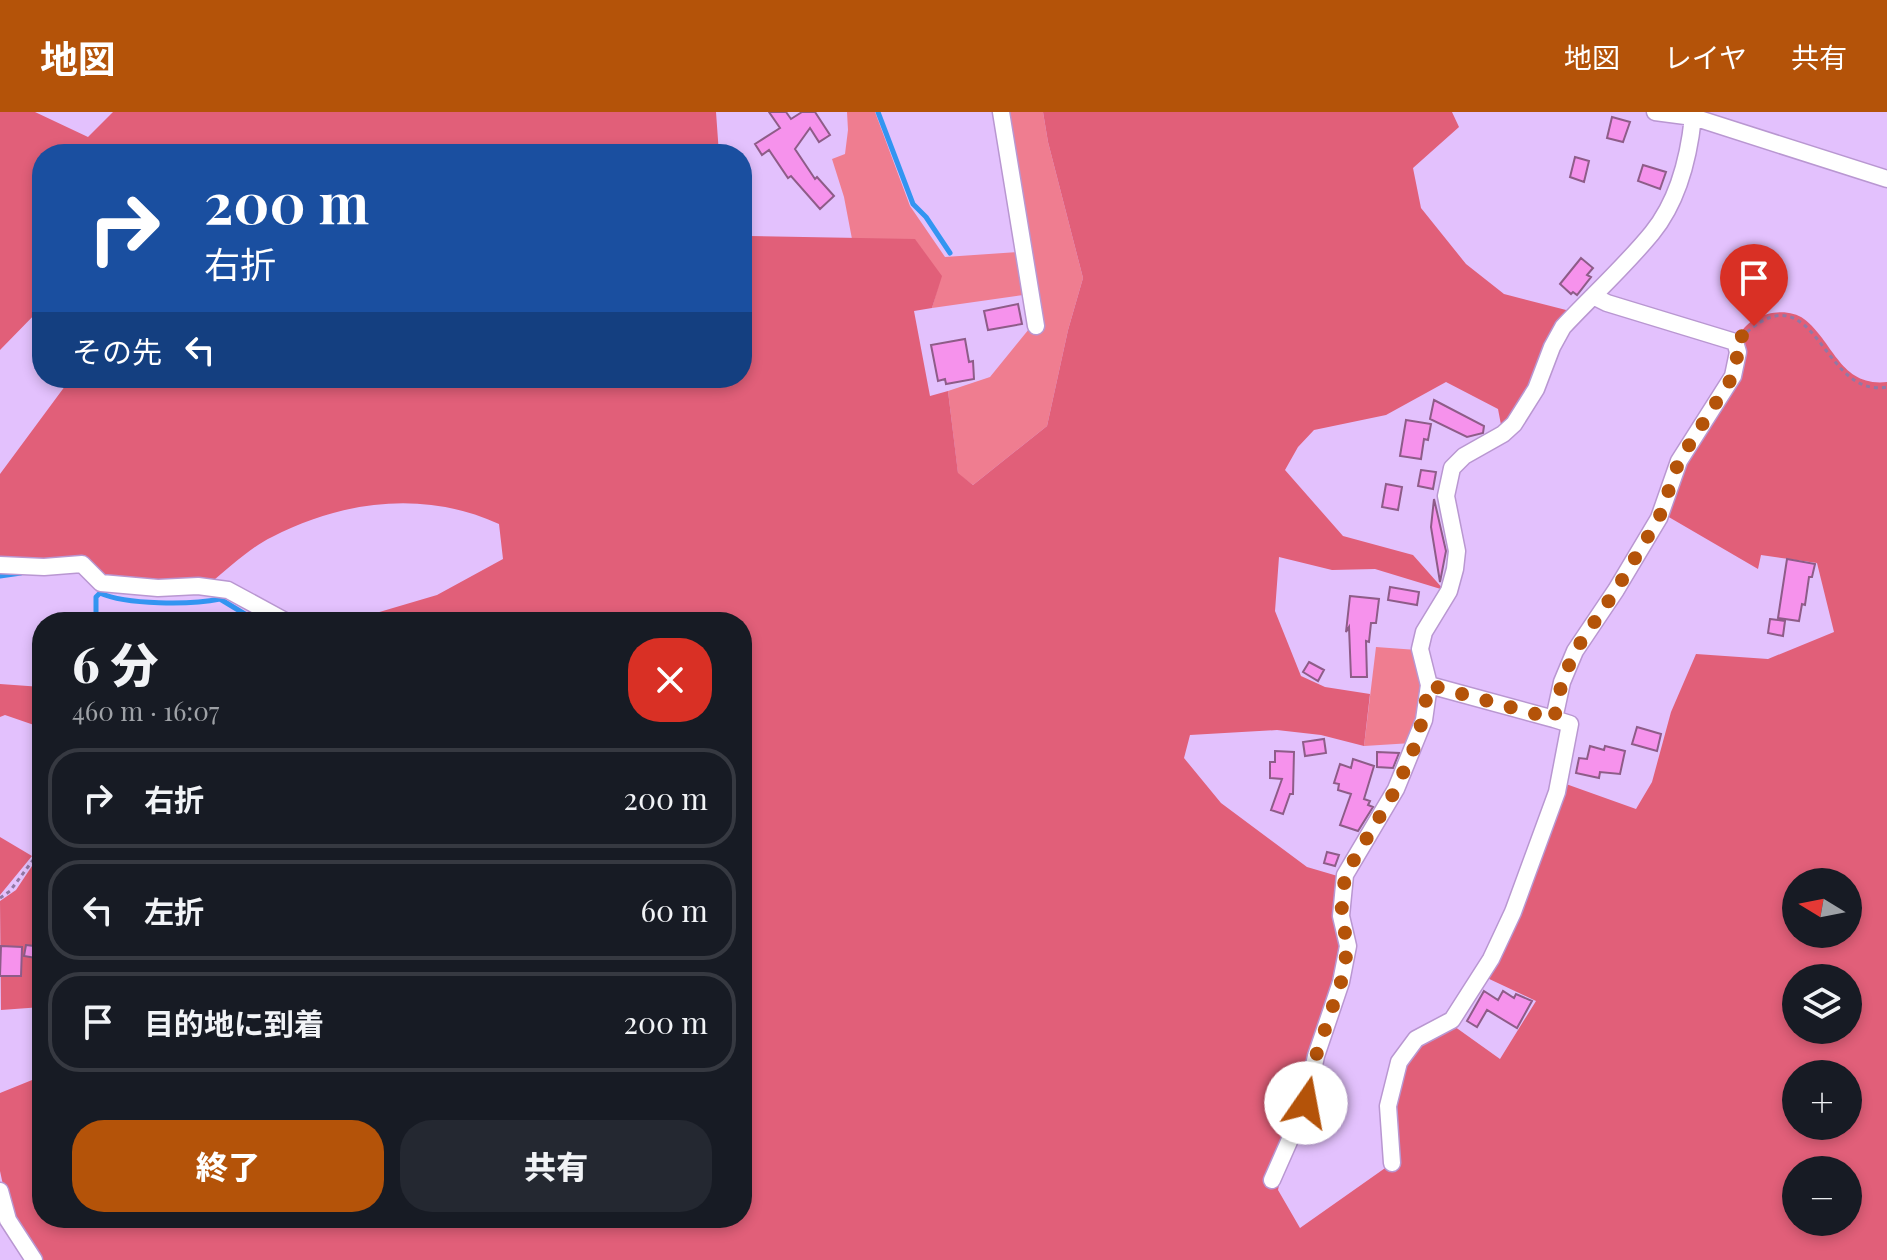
<!DOCTYPE html>
<html lang="ja">
<head>
<meta charset="utf-8">
<style>
  :root { --surface:#171b24; --page:#242831; --text:#f1f3f6; --muted:#9ea1a6; --line:#363941; --accent:#b45309 }
  body { margin:0; font-family:"Playfair Display","Noto Sans JP",serif; background:var(--page); color:var(--text); height:100vh; display:flex; flex-direction:column; font-size:30px; white-space:nowrap }
  * { box-sizing:border-box; margin:0 }
  p { font-size:26px; color:var(--muted) }
  .icon { flex:none; width:44px; height:44px; fill:none; stroke:currentColor; stroke-width:2; stroke-linecap:round; stroke-linejoin:round }
  .map { position:relative; flex:1; overflow:hidden }
  .side { position:absolute; left:32px; top:500px; width:720px; height:616px; display:flex; flex-direction:column; background:var(--surface); border-radius:32px; box-shadow:0 4px 12px #0003 }
  .side>* { flex:none }
  .guide { position:absolute; left:32px; top:32px; width:720px; height:244px; border-radius:32px; box-shadow:0 4px 12px #0003; background:#1a4fa0; color:#fff; overflow:hidden }
  .needle { width:52px; rotate:280deg }
  .buttons { position:absolute; left:1782px; top:756px; display:grid; gap:16px }
  .buttons a { display:grid; place-items:center; width:80px; height:80px; border-radius:50%; background:var(--surface); box-shadow:0 4px 12px #0003; font-size:40px }
  .pin { position:absolute; display:grid; place-items:center; width:68px; height:68px; color:#fff; margin:-82px -34px; border-radius:50% 50% 50% 0; rotate:-45deg; box-shadow:0 0 8px #0007 }
  .pin .icon { rotate:45deg }
  .me { position:absolute; width:88px; margin:-44px; rotate:12deg; stroke-linejoin:round; filter:drop-shadow(0 0 6px #0008) }
  .turn { display:flex; align-items:center; gap:28px; height:168px; padding:0 40px; font-size:36px }
  .turn .icon { width:104px; height:104px; stroke-width:2.5 }
  .turn b { display:block; font-size:56px; line-height:68px }
  .then { display:flex; align-items:center; height:76px; padding:0 40px; background:#0003; gap:16px; font-size:30px }
  .round { display:grid; place-items:center; flex:none; width:84px; height:84px; border-radius:32px; background:var(--page) }
  .head { display:flex; align-items:center; justify-content:space-between; height:136px; padding:0 40px }
  h1 { font-size:48px; font-weight:800; line-height:60px }
  .cta { display:flex; gap:16px; margin-top:auto; padding:16px 40px }
  .cta a { flex:1; height:92px; border-radius:32px; background:var(--accent); color:#fff; font-size:32px; font-weight:800; line-height:92px; text-align:center }
  .cta a+a { background:var(--page); color:var(--text) }
  ul { padding:0; list-style:none }
  li { display:flex; align-items:center; gap:24px; height:100px; margin:0 16px 12px; padding:0 24px; border:4px solid var(--line); border-radius:32px }
  li div { flex:1 }
  li b { display:block; font-size:30px }
  li em { font-style:normal }
  header { display:flex; align-items:center; gap:48px; box-sizing:border-box; height:112px; padding:0 40px; background:var(--accent); color:#fff }
  header strong { font-size:38px }
  nav { display:flex; gap:44px; margin-inline-start:auto; font-size:28px }
  .map>svg:first-child { display:block }
</style>
</head>
<body>
<header>
<strong>地図</strong>
<nav><a>地図</a><a>レイヤ</a><a>共有</a></nav>
</header>
<div class="map">
<svg width="1887" height="1148" viewBox="0 0 1887 1148">
  <rect width="100%" height="100%" fill="#e3c1fd"/>
  <!-- green -->
  <path fill="#ef7d90" d="M 847,0 L 875,0 L 910,94 L 945,145 L 1018,140 L 1023,183 L 932,196 L 941,164 L 915,128 L 852,127 L 844,85 L 832,47 L 845,42 L 848,18 Z
    M 1007,0 L 1043,0 L 1048,30 L 1083,166 L 1068,218 L 1047,314 L 973,373 L 958,362 L 948,279 L 990,265 L 1029,217 L 1039,216 Z
    M 1376,535 L 1417,538 L 1423,569 L 1412,631 L 1364,634 Z"/>
  <!-- forest -->
  <path fill="#e15f79" fill-rule="evenodd" d="M 0,0 L 35,0 L 88,25 L 113,0 L 716,0 L 719,42 L 42,42 L 42,195 L 0,238 Z
    M 1043,0 L 1452,0 L 1459,15 L 1413,56 L 1421,96 L 1466,152 L 1504,182 L 1570,199 L 1533,275 L 1502,318 L 1498,297 L 1446,270 L 1386,303 L 1314,318 L 1298,335 L 1285,358 L 1343,424 L 1413,443 L 1444,478 L 1375,457 L 1332,458 L 1279,445 L 1275,499 L 1301,564 L 1325,575 L 1370,582 L 1364,634 L 1321,623 L 1277,618 L 1190,623 L 1184,646 L 1221,691 L 1307,755 L 1341,765 L 1340,849 L 1296,992 L 1278,1078 L 1300,1116 L 1388,1054 C 1391,1015 1389,962 1418,932 C 1426,923 1441,918 1451,912 L 1500,947 L 1536,889 L 1485,865 L 1566,672 L 1636,697 L 1652,670 L 1671,600 L 1696,542 L 1768,547 L 1834,520 L 1817,451 L 1761,443 L 1758,457 L 1667,404 C 1672,385 1676,362 1685,345 C 1698,322 1717,301 1728,278 C 1736,261 1732,240 1740,223 C 1749,202 1785,193 1804,207 C 1834,230 1840,275 1887,270 L 1887,1148 L 40,1148 L 8,1096 L 0,1059 L 0,981 L 42,964 L 42,1106 L 742,1106 L 742,510 L 364,510 L 376,501 L 437,483 L 503,447 L 499,412 C 425,378 344,388 272,425 C 249,436 228,457 208,473 L 106,468 L 85,447 L 0,447 L 0,362 L 71,266 L 742,266 L 742,113 L 749,124 L 915,127 L 942,164 L 932,196 L 914,199 L 930,284 L 948,279 L 958,361 L 973,373 L 1047,314 L 1068,218 L 1083,166 L 1048,30 ZM 1796,770 L 1848,770 L 1848,822 L 1796,822 ZM 1796,866 L 1848,866 L 1848,918 L 1796,918 ZM 1796,962 L 1848,962 L 1848,1014 L 1796,1014 ZM 1796,1058 L 1848,1058 L 1848,1110 L 1796,1110 Z
    M 0,572 L 42,575 L 42,588 L 34,613 L 5,603 L 0,605 Z
    M 0,725 L 32,744 L 0,783 Z
    M 42,739 L 42,895 L 1,898 L 0,789 L 16,778 Z"/>
  <g fill="none" stroke-linecap="round" stroke-linejoin="round">
    <!-- stream -->
    <path stroke="#3395f1" stroke-width="5" d="M 878,0 L 913,92 L 926,105 L 950,141
      M 0,464 L 21,461
      M 96,510 L 96,485 L 100,481 C 126,493 191,493 220,487 L 258,510"/>
  </g>
  <!-- building -->
  <path fill="#f692ec" stroke="#8e5c88" stroke-width="2" d="M 769,0 L 786,0 L 791,7 L 802,0 L 815,0 L 830,23 L 819,30 L 810,16 L 795,37 L 815,67 L 817,65 L 834,84 L 820,97 L 791,64 L 788,66 L 769,38 L 762,43 L 755,32 L 780,16 Z
    M 1612,5 L 1630,10 L 1623,30 L 1607,26 Z
    M 1575,45 L 1589,49 L 1584,70 L 1570,65 Z
    M 1643,53 L 1666,60 L 1660,77 L 1638,69 Z
    M 1581,146 L 1593,156 L 1587,163 L 1591,165 L 1577,183 L 1573,180 L 1571,182 L 1560,172 Z
    M 1018,192 L 1022,212 L 988,218 L 984,199 Z
    M 965,227 L 969,250 L 973,249 L 974,267 L 946,272 L 945,267 L 938,269 L 931,233 Z
    M 1434,288 L 1484,314 L 1483,321 L 1467,325 L 1430,307 Z
    M 1406,308 L 1431,312 L 1428,328 L 1424,327 L 1421,347 L 1400,344 Z
    M 1421,358 L 1436,360 L 1433,377 L 1418,374 Z
    M 1386,372 L 1402,375 L 1398,398 L 1382,395 Z
    M 1434,387 L 1446,439 L 1440,470 L 1431,415 Z
    M 1787,447 L 1815,452 L 1812,465 L 1809,465 L 1805,493 L 1802,492 L 1799,509 L 1778,506 Z
    M 1390,475 L 1419,480 L 1417,493 L 1388,488 Z
    M 1350,484 L 1379,487 L 1376,511 L 1371,511 L 1369,530 L 1366,529 L 1367,565 L 1351,565 L 1349,515 L 1346,520 Z
    M 1770,507 L 1785,509 L 1783,524 L 1768,521 Z
    M 1309,550 L 1324,558 L 1318,569 L 1303,560 Z
    M 1637,615 L 1661,622 L 1657,639 L 1632,632 Z
    M 1324,627 L 1326,641 L 1305,644 L 1303,630 Z
    M 1590,634 L 1604,638 L 1605,634 L 1625,639 L 1620,662 L 1600,660 L 1599,666 L 1576,661 L 1579,646 L 1587,647 Z
    M 1275,639 L 1294,640 L 1293,682 L 1290,682 L 1283,702 L 1271,698 L 1282,667 L 1270,666 L 1270,650 L 1275,650 Z
    M 1377,640 L 1399,641 L 1393,656 L 1377,655 Z
    M 1353,647 L 1374,654 L 1364,687 L 1370,689 L 1368,693 L 1373,695 L 1358,719 L 1340,713 L 1351,682 L 1338,678 L 1339,672 L 1334,671 L 1340,652 L 1351,656 Z
    M 1327,740 L 1339,743 L 1335,754 L 1324,751 Z
    M 26,833 L 42,835 L 42,847 L 24,844 Z
    M 1,834 L 22,835 L 21,864 L 0,864 Z
    M 1484,879 L 1498,888 L 1503,879 L 1514,886 L 1516,882 L 1532,889 L 1517,916 L 1487,898 L 1477,915 L 1467,909 Z"/>
  <g fill="none" stroke-linecap="round" stroke-linejoin="round">
    <!-- minor casing -->
    <g stroke="#b997d1" stroke-width="19">
      <path id="minor" d="M 1001,0 L 1036,214
        M 1655,0 L 1693,5 L 1887,67
        M 0,453 L 44,455 L 82,452 L 101,471 L 158,476 L 198,474 L 228,478 L 287,510
        M 1429,573 L 1554,607 L 1562,570 L 1575,539 L 1616,478 L 1659,406 L 1679,349 L 1733,264 L 1738,240 L 1735,230 L 1607,191 L 1593,184
        M 1392,1051 L 1388,994 L 1399,950 L 1416,927 L 1452,908 L 1491,847 L 1513,800 L 1557,680 L 1570,612 L 1554,607
        M 1272,1068 L 1306,991 L 1316,944 L 1341,870 L 1348,834 L 1341,804 L 1345,763 L 1396,677 L 1424,608 L 1429,573 L 1420,537 L 1424,520 L 1449,479 L 1455,457 L 1457,439 L 1446,384 L 1452,356 L 1464,344 L 1503,322 L 1514,312 L 1536,277 L 1552,235 L 1563,215 C 1592,184 1625,154 1652,121 C 1678,89 1689,44 1693,5
        M 0,1079 L 8,1108 L 34,1148"/>
    </g>
    <!-- path -->
    <path stroke="#9178a5" stroke-width="3" stroke-dasharray="4 4" stroke-linecap="butt" d="M 1747,220 C 1817,159 1822,287 1887,275
      M 0,786 L 10,779 L 42,736"/>
    <!-- minor -->
    <use href="#minor" stroke="#fff" stroke-width="16"/>
  </g>
  <g fill="none" stroke-linecap="round" stroke-linejoin="round">
    <!-- route -->
    <path stroke="#b45309" stroke-width="14" stroke-dasharray="0 25.2" d="M 1306,991 L 1316,944 L 1341,870 L 1348,834 L 1341,804 L 1345,763 L 1396,677 L 1418,627 L 1429,573 L 1554,607 L 1562,570 L 1575,539 L 1616,478 L 1659,406 L 1679,349 L 1733,264 L 1738,240 L 1735,230 L 1754,214"/>
  </g>
</svg>
<div class="buttons">
<a><svg class="needle" viewBox="-14 -14 28 28"><path d="M0-13l5 13h-10z" fill="#e53935"/><path d="M0 13l5-13h-10z" fill="#9ea1a6"/></svg></a>
<a><svg class="icon" aria-label="layers" viewBox="0 0 24 24"><path d="M12 4l9 5-9 5-9-5zM3 14l9 5 9-5"/></svg></a>
<a>+</a>
<a>−</a>
</div>
<div class="pin" style="left:1754px;top:214px;background:#d93025"><svg class="icon" aria-label="arrive" viewBox="0 0 24 24"><path d="M6 21V4h12l-3 4 3 4H6"/></svg></div>
<svg class="me" style="left:1306px;top:991px" viewBox="-20 -20 40 40"><circle r="19" fill="#fff"/><path d="M0-13L10 11 0 6-10 11z" fill="#b45309"/></svg>
<div class="guide">
<div class="turn"><svg class="icon" aria-label="right" viewBox="0 0 24 24"><path d="M7 20v-9h11M14 6l5 5-5 5"/></svg><div><b>200 m</b>右折</div></div>
<div class="then">その先<svg class="icon" aria-label="left" viewBox="0 0 24 24"><path d="M17 20v-9H6M10 6l-5 5 5 5"/></svg></div>
</div>
<section class="side">
<div class="head"><div><h1>6 分</h1><p>460 m · 16:07</p></div><a class="round" style="background:#d93025;color:#fff"><svg class="icon" aria-label="close" viewBox="0 0 24 24"><path d="M6 6l12 12M18 6L6 18"/></svg></a></div>
<ul>
<li><svg class="icon" aria-label="right" viewBox="0 0 24 24"><path d="M7 20v-9h11M14 6l5 5-5 5"/></svg><div><b>右折</b></div><em>200 m</em></li>
<li><svg class="icon" aria-label="left" viewBox="0 0 24 24"><path d="M17 20v-9H6M10 6l-5 5 5 5"/></svg><div><b>左折</b></div><em>60 m</em></li>
<li><svg class="icon" aria-label="arrive" viewBox="0 0 24 24"><path d="M6 21V4h12l-3 4 3 4H6"/></svg><div><b>目的地に到着</b></div><em>200 m</em></li>
</ul>
<div class="cta"><a>終了</a><a>共有</a></div>
</section>
</div>
</body>
</html>
